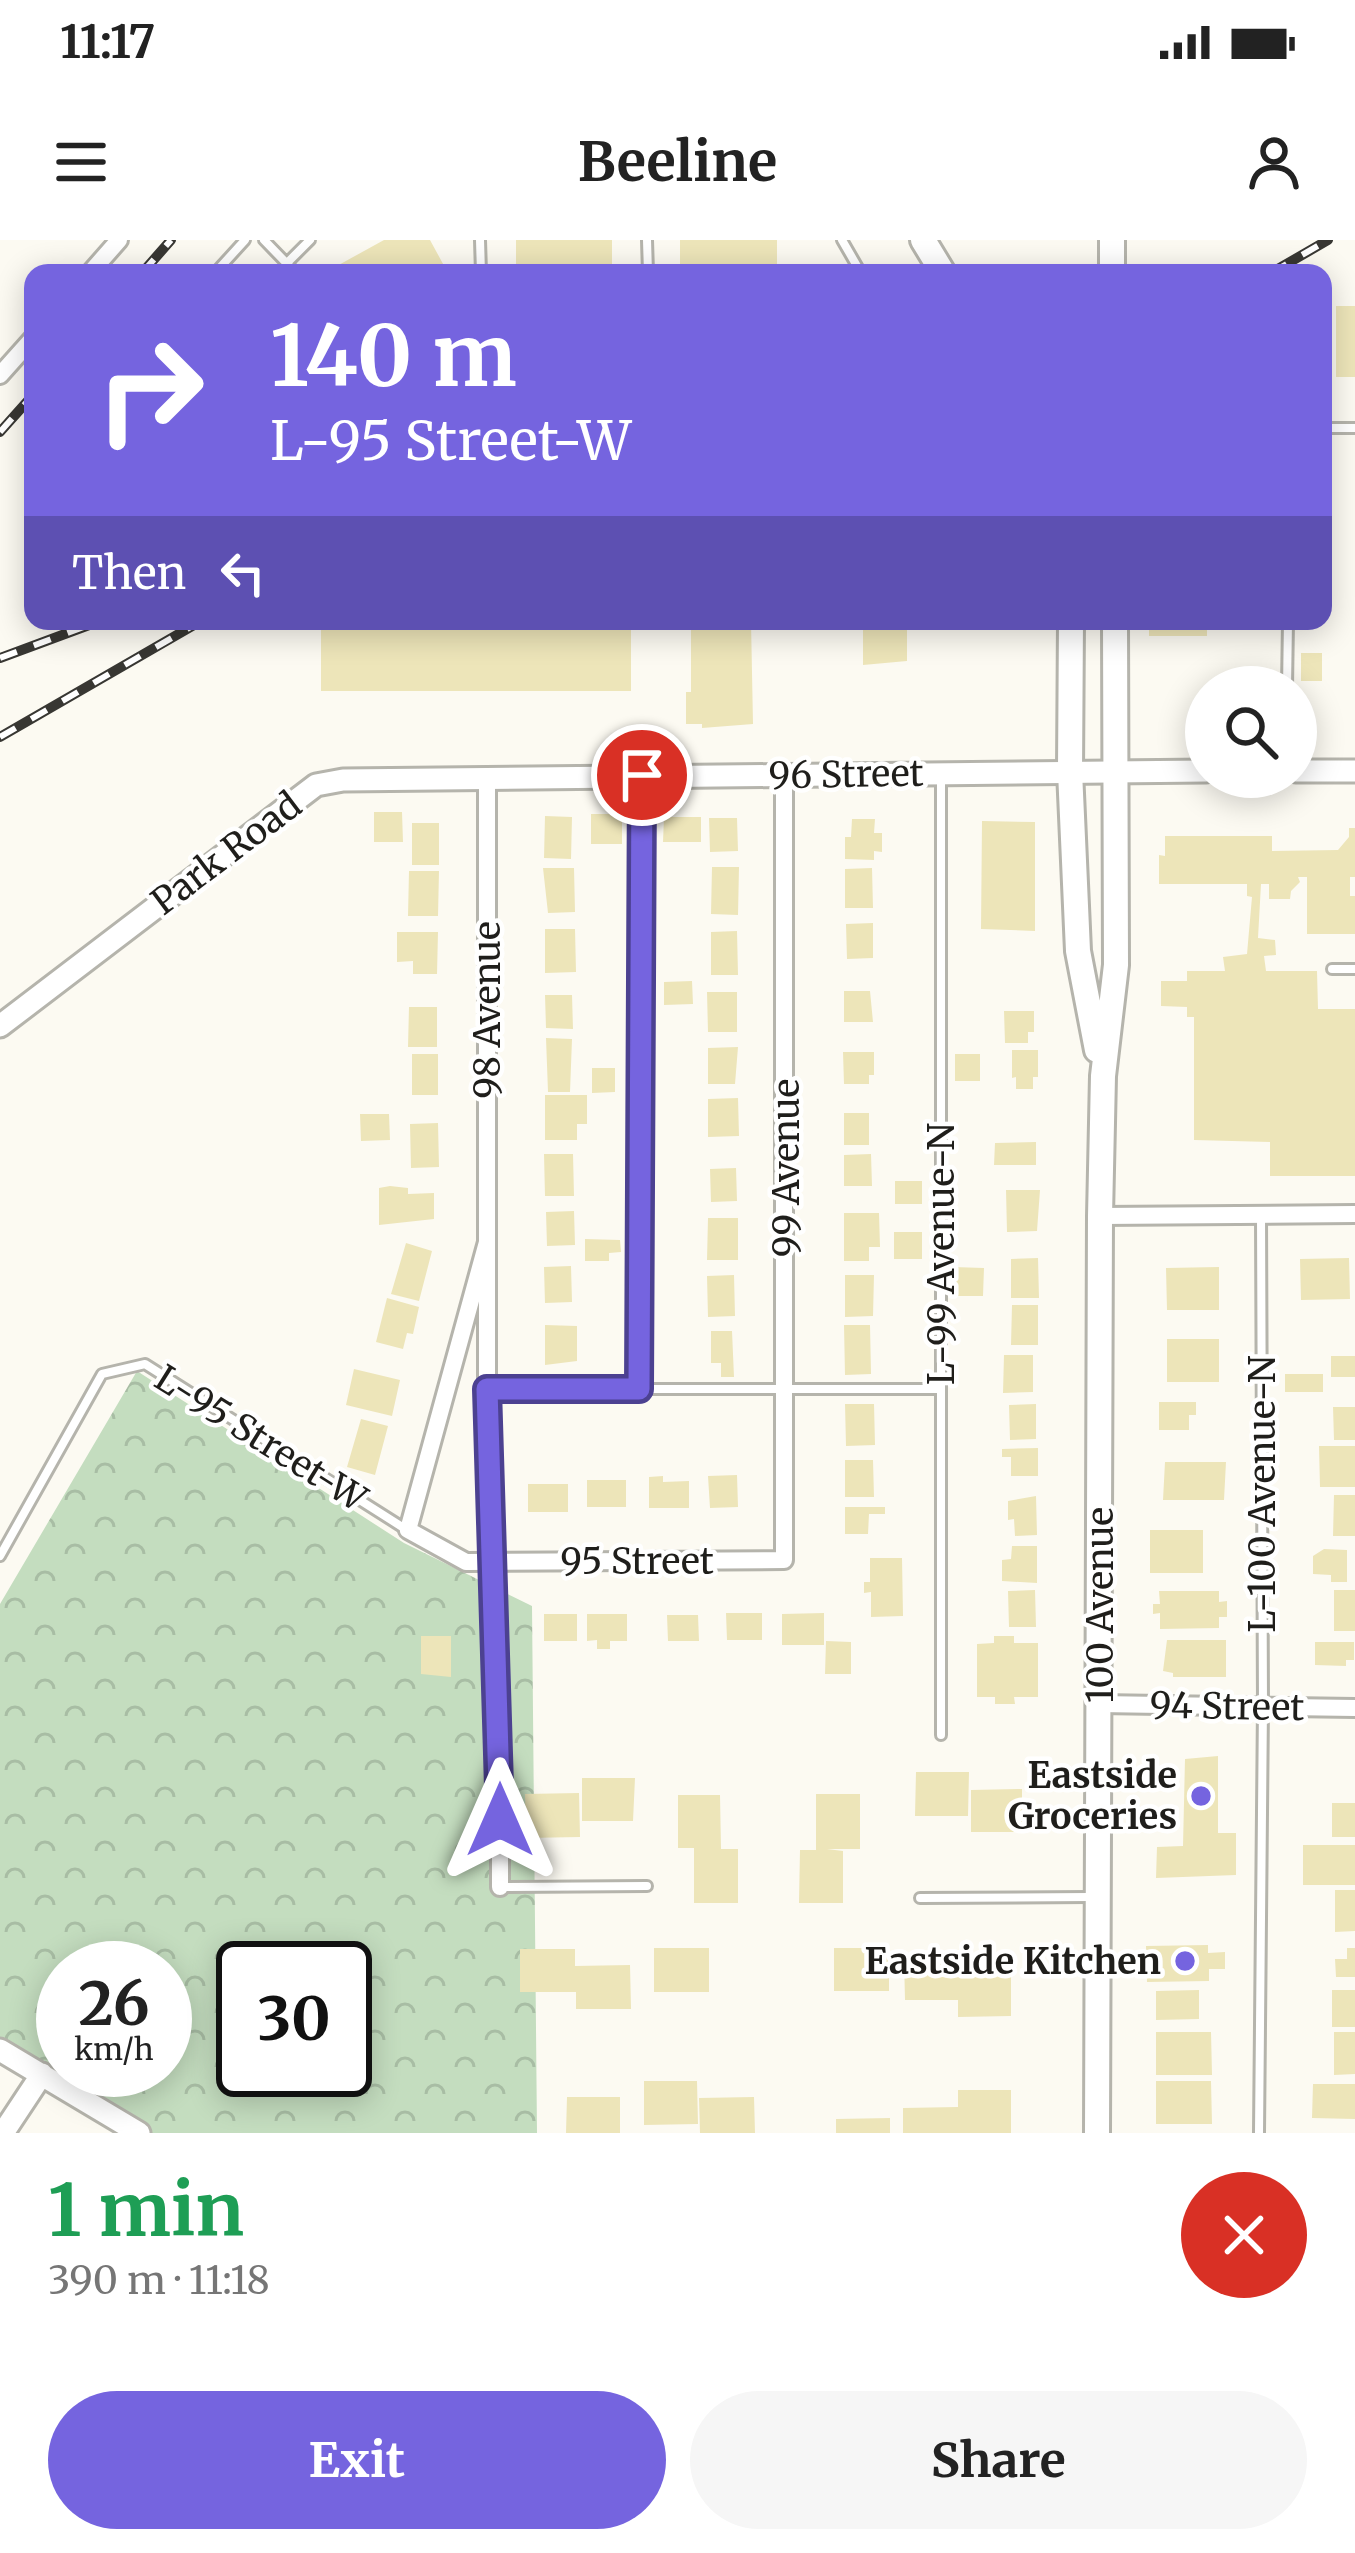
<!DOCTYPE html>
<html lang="en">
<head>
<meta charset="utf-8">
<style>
  :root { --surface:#fff; --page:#f6f6f6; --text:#222; --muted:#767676; --accent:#7564df }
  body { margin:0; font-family:Merriweather,serif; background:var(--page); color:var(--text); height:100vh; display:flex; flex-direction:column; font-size:45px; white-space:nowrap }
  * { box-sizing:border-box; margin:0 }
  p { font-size:39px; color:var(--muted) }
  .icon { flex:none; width:66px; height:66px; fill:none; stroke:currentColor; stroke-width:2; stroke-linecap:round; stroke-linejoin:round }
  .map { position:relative; height:1893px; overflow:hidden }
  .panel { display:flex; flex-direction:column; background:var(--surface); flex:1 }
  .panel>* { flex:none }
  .hud { position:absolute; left:24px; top:24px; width:1308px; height:366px; border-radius:24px; box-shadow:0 6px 30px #0003; background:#7564df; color:#fff; overflow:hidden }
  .fabs { position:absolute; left:1185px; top:426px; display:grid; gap:24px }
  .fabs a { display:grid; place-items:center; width:132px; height:132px; border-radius:50%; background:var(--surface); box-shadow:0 6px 30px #0003; font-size:60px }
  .speed { position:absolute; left:36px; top:1701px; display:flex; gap:24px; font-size:60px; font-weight:700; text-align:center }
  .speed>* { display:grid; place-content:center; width:156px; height:156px; border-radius:50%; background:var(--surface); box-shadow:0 6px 30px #0003; line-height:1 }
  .speed small { font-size:30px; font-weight:400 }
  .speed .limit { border:6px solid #111; border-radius:18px; background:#fff; color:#111 }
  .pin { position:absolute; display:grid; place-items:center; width:102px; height:102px; color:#fff; margin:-51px; border:6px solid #fff; border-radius:50%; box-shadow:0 3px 12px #0007 }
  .me { position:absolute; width:132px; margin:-66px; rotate:0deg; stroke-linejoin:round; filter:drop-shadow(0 0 9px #0008) }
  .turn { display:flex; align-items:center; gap:42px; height:252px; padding:0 48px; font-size:54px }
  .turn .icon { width:156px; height:156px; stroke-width:2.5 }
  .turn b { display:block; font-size:84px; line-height:102px }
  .then { display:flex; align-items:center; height:114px; padding:0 48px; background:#0003; gap:24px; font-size:45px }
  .round { display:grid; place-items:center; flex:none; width:126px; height:126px; border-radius:63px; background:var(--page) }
  .summary { display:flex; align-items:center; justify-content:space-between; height:204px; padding:0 48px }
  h1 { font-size:72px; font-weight:700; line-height:90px; color:#1e9e55 }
  .action { display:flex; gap:24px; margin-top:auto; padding:24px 48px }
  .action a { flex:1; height:138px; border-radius:72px; background:var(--accent); color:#fff; font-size:48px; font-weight:700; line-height:138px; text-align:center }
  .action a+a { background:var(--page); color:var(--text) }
  .status { display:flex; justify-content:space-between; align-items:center; height:84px; padding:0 60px; background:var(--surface); direction:ltr }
  .status svg { height:33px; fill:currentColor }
  header { display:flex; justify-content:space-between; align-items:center; height:156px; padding:0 48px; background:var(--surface); font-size:54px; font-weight:700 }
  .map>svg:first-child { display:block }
</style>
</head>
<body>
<div class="status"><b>11:17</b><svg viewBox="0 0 49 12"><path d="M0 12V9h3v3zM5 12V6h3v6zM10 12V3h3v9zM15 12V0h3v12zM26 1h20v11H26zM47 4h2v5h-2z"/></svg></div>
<header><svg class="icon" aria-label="menu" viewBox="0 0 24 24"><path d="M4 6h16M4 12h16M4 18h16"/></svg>Beeline<svg class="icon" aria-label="person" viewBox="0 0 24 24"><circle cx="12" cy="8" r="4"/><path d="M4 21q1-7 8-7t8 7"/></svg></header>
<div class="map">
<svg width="1355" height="1893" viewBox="0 0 1355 1893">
  <defs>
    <pattern id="park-crowns" width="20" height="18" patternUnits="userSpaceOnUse" patternTransform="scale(3)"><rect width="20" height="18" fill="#c4ddbf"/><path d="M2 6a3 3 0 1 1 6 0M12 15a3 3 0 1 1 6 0" fill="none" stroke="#a8bda4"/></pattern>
  </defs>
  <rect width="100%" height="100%" fill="#fcfaf2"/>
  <!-- park -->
  <path fill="url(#park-crowns)" fill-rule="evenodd" d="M 137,1131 L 404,1303 L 532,1366 L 537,1893 L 130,1893 L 0,1807 L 0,1364 ZM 63,1728 L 165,1728 L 165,1830 L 63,1830 ZM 243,1728 L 345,1728 L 345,1830 L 243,1830 Z"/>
  <!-- building -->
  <path fill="#ede5b9" d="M 384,0 L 430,0 L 448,33 L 339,33 L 335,27 Z
    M 516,0 L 612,0 L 612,33 L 516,33 Z
    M 680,0 L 777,0 L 777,33 L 680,33 Z
    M 1336,66 L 1355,66 L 1355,137 L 1336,137 Z
    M 321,381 L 631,381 L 631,451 L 321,451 Z
    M 691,381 L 751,381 L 753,484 L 702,488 L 702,484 L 686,484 L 686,452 L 691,452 Z
    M 863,381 L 907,381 L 907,421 L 863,425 Z
    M 1149,381 L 1207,381 L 1207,396 L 1149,396 Z
    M 1301,413 L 1322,413 L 1322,441 L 1301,441 Z
    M 374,572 L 402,572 L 403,602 L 374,602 Z
    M 591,574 L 622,574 L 622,604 L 591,604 Z
    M 545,576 L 572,577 L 571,619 L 544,618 Z
    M 664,577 L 701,577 L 701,602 L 663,602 Z
    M 709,578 L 737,578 L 738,611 L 710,612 Z
    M 852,579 L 875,579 L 874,593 L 882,593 L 882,612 L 874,611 L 874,620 L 845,619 L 845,597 L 851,597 Z
    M 982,581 L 1035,582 L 1035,691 L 981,689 Z
    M 412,583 L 439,583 L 439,625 L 412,625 Z
    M 1349,588 L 1355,588 L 1355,637 L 1350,637 L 1350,656 L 1355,656 L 1355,694 L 1307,694 L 1307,637 L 1298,637 L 1300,642 L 1291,651 L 1290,659 L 1269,659 L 1269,644 L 1261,644 L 1258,698 L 1275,700 L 1276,715 L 1264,716 L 1266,731 L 1317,731 L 1318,769 L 1355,769 L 1355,936 L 1270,936 L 1270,902 L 1194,900 L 1194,777 L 1187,777 L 1187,767 L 1161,766 L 1161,741 L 1187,741 L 1187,731 L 1225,731 L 1223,717 L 1247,714 L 1252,657 L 1247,656 L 1247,644 L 1159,644 L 1159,615 L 1165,616 L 1165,596 L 1272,596 L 1272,611 L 1338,610 L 1349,597 Z
    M 712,627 L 739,627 L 738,675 L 711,674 Z
    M 543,628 L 574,628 L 575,672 L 548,673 Z
    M 872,628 L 873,668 L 845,668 L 845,629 Z
    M 409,631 L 439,631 L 438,676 L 408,676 Z
    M 873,683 L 873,718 L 847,719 L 846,684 Z
    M 545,689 L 575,689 L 576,732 L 545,733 Z
    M 737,691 L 738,735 L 711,735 L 711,692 Z
    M 397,692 L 438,692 L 437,734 L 413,734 L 413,721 L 397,722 Z
    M 692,741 L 693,764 L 664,765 L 664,742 Z
    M 844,751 L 870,751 L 873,782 L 844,782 Z
    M 707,752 L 737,752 L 737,792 L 708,792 Z
    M 545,755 L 572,755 L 573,789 L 546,788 Z
    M 409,767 L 437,767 L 437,807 L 408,807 Z
    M 1004,771 L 1034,771 L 1034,792 L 1028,792 L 1028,803 L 1005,803 Z
    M 546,798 L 572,799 L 570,852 L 548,852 Z
    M 738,807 L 735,844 L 708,844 L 708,808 Z
    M 1012,810 L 1038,810 L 1038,837 L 1033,837 L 1033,849 L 1016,849 L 1016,837 L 1012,838 Z
    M 843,812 L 874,812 L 874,835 L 869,835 L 869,844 L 844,844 Z
    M 412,814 L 438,814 L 438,855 L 412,855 Z
    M 955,814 L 980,814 L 980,841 L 955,841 Z
    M 592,828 L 615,828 L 615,852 L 592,853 Z
    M 545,855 L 587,855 L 587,884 L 577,884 L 577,900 L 545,900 Z
    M 738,858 L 739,896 L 708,897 L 708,859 Z
    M 844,873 L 869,873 L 869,905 L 844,905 Z
    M 360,874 L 389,874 L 390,900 L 361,901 Z
    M 438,883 L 439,927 L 411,928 L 410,884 Z
    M 1036,902 L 1036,925 L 994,925 L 995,903 Z
    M 544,914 L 573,914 L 574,956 L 545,956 Z
    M 871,914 L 872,946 L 844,946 L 844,915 Z
    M 736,928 L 737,961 L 711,962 L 710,929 Z
    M 895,941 L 922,941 L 922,964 L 895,964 Z
    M 390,946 L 408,948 L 408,954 L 434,953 L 434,979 L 379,985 L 379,948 Z
    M 1006,950 L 1040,950 L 1037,991 L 1007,992 Z
    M 574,971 L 575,1005 L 547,1006 L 546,972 Z
    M 844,973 L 879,973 L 880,1007 L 869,1007 L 869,1021 L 844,1021 Z
    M 708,978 L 738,978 L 738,1020 L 707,1020 Z
    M 894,992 L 922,992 L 922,1019 L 894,1019 Z
    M 585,999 L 620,1000 L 621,1012 L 609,1013 L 609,1021 L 585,1021 Z
    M 406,1003 L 432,1011 L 419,1061 L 391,1054 Z
    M 1038,1018 L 1039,1058 L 1011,1058 L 1011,1019 Z
    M 1349,1018 L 1350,1059 L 1301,1060 L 1300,1019 Z
    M 571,1026 L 572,1062 L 545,1063 L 544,1027 Z
    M 953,1027 L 984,1028 L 983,1056 L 952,1056 Z
    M 1219,1027 L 1219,1070 L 1167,1070 L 1166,1028 Z
    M 734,1035 L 735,1076 L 708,1077 L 707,1036 Z
    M 845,1035 L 874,1035 L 873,1076 L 845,1077 Z
    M 387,1058 L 419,1067 L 413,1094 L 407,1093 L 403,1109 L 376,1102 Z
    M 1012,1065 L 1038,1065 L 1038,1105 L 1011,1105 Z
    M 545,1085 L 577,1086 L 577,1121 L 545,1125 Z
    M 844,1085 L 870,1085 L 871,1134 L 845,1135 Z
    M 711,1091 L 732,1091 L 734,1137 L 721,1137 L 721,1123 L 711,1123 Z
    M 1167,1099 L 1219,1099 L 1219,1142 L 1167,1142 Z
    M 1004,1115 L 1033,1115 L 1033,1152 L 1003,1153 Z
    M 1331,1116 L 1355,1116 L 1355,1137 L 1331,1137 Z
    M 354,1129 L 400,1140 L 392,1176 L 346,1165 Z
    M 1285,1134 L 1323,1134 L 1323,1152 L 1285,1152 Z
    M 1159,1162 L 1196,1162 L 1196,1175 L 1189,1175 L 1189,1190 L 1159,1190 Z
    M 845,1164 L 874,1164 L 875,1205 L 846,1206 Z
    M 1036,1164 L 1036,1199 L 1010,1200 L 1009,1165 Z
    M 1333,1167 L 1355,1167 L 1355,1200 L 1334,1200 Z
    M 361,1179 L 388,1186 L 375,1235 L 347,1227 Z
    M 1319,1206 L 1355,1206 L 1355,1247 L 1320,1247 Z
    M 1038,1208 L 1038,1236 L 1011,1236 L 1011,1217 L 1002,1217 L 1002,1209 Z
    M 845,1220 L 873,1220 L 874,1257 L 845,1257 Z
    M 1165,1222 L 1226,1222 L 1224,1260 L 1163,1260 Z
    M 737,1235 L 738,1267 L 710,1268 L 708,1236 Z
    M 663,1236 L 663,1242 L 689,1241 L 689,1268 L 649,1268 L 649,1237 Z
    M 587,1240 L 626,1240 L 626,1267 L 587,1267 Z
    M 528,1244 L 568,1244 L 568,1272 L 528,1272 Z
    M 1334,1255 L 1355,1255 L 1355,1296 L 1333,1296 Z
    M 1036,1256 L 1037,1295 L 1015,1296 L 1014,1279 L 1008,1280 L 1008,1261 Z
    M 845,1267 L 885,1267 L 885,1274 L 869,1274 L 868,1294 L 845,1294 Z
    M 1150,1290 L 1203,1290 L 1203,1333 L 1150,1333 Z
    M 1012,1306 L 1037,1306 L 1037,1343 L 1002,1341 L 1002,1320 L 1011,1319 Z
    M 1324,1309 L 1347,1310 L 1347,1342 L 1331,1342 L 1331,1335 L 1313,1334 L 1313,1316 Z
    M 870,1318 L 902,1318 L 903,1376 L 871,1377 L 871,1352 L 864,1353 L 864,1342 L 870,1342 Z
    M 1035,1350 L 1036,1387 L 1009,1387 L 1008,1351 Z
    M 1334,1350 L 1355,1350 L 1355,1391 L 1334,1391 Z
    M 1159,1351 L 1219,1351 L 1219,1362 L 1227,1361 L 1227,1377 L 1219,1377 L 1219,1388 L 1160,1389 L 1160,1373 L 1153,1374 L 1153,1364 L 1160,1364 Z
    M 726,1373 L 762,1373 L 762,1400 L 727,1400 Z
    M 824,1373 L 824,1405 L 782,1405 L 782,1374 Z
    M 544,1374 L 577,1374 L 577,1401 L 544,1401 Z
    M 587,1374 L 627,1374 L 627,1401 L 610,1401 L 610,1409 L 597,1409 L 597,1400 L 587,1401 Z
    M 667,1375 L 698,1375 L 699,1401 L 668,1401 Z
    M 421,1396 L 451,1396 L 451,1437 L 421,1434 Z
    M 994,1396 L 1014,1396 L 1014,1403 L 1038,1403 L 1038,1457 L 1014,1457 L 1015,1464 L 995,1464 L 995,1457 L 977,1457 L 977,1404 L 994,1403 Z
    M 1167,1400 L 1226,1400 L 1226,1437 L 1173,1437 L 1173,1433 L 1163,1431 Z
    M 826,1401 L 851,1402 L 851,1434 L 825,1434 Z
    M 1315,1402 L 1354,1402 L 1354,1420 L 1346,1420 L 1346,1426 L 1315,1425 Z
    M 1218,1516 L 1218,1593 L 1236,1593 L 1236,1635 L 1156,1638 L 1157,1607 L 1183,1606 L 1185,1519 Z
    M 916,1532 L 969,1532 L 968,1576 L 915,1576 Z
    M 582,1538 L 635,1538 L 633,1581 L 582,1581 Z
    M 1022,1549 L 1022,1592 L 971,1592 L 971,1550 Z
    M 579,1553 L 580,1597 L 526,1598 L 525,1554 Z
    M 816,1554 L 860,1554 L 860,1609 L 827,1609 L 843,1611 L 843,1663 L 799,1663 L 800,1610 L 816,1610 Z
    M 678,1555 L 720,1555 L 721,1609 L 738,1609 L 738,1663 L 694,1663 L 694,1608 L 678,1608 Z
    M 1332,1563 L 1355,1563 L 1355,1597 L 1332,1597 Z
    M 1303,1605 L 1355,1605 L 1355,1645 L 1303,1645 Z
    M 1335,1650 L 1355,1650 L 1355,1691 L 1335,1692 Z
    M 1208,1705 L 1208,1713 L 1225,1712 L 1225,1729 L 1209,1729 L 1209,1741 L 1147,1742 L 1146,1706 Z
    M 654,1708 L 709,1708 L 709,1752 L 654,1752 Z
    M 834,1708 L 889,1708 L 889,1751 L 834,1751 Z
    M 1347,1708 L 1355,1708 L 1355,1737 L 1336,1737 L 1335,1719 L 1347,1719 Z
    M 520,1709 L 575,1709 L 575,1726 L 630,1725 L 631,1769 L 576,1769 L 576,1752 L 520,1752 Z
    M 942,1717 L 958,1717 L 958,1734 L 1011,1733 L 1011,1776 L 958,1777 L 958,1760 L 905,1760 L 904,1718 Z
    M 1199,1750 L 1199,1779 L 1156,1780 L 1156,1751 Z
    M 1332,1750 L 1355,1750 L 1355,1787 L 1332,1787 Z
    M 1156,1792 L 1211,1792 L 1212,1835 L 1156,1835 Z
    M 1334,1792 L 1355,1792 L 1355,1834 L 1334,1835 Z
    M 644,1841 L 697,1841 L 698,1884 L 644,1885 Z
    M 1156,1841 L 1211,1841 L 1212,1884 L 1156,1884 Z
    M 1313,1844 L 1355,1844 L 1355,1879 L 1312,1878 Z
    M 958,1850 L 1011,1850 L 1011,1893 L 903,1893 L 903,1868 L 958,1867 Z
    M 567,1857 L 620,1857 L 620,1893 L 566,1893 Z
    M 754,1857 L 755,1893 L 700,1893 L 699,1858 Z
    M 890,1878 L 890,1893 L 836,1893 L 836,1879 Z"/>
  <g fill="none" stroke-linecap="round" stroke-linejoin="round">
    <!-- service casing -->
    <g stroke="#b5b4ac" stroke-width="14">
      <path id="service" d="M 264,0 L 296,33
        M 480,0 L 481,33
        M 647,0 L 648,33
        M 842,0 L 861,33
        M 287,23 L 310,0
        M 215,33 L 245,0
        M 1323,188 L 1355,188
        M 1287,447 L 1288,381
        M 941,535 L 941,1495
        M 1332,729 L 1355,729
        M 487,1149 L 941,1149
        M 639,1149 L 642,543
        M 0,1316 L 102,1134 L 145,1124 L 407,1290
        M 501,1647 L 647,1646
        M 920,1658 L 1090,1657
        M 1259,1893 L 1263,1465 L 1261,976"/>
    </g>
    <!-- minor casing -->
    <g stroke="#b5b4ac" stroke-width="22">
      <path id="minor" d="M 90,33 L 119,0
        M 0,135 L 33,98
        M 487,538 L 487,1149 L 500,1507 L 500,1647
        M 1100,976 L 1355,974
        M 487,1002 L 408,1290 L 466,1322 L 784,1320 L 784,535
        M 1099,1464 L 1355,1468"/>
    </g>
    <!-- tertiary casing -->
    <g stroke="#b5b4ac" stroke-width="27">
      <path id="tertiary" d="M 1296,531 L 1355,531
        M 0,786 L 316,545 L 343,540 L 1206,531
        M 0,1810 L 139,1893
        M 3,1893 L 42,1834"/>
    </g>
    <!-- secondary casing -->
    <g stroke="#b5b4ac" stroke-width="30">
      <path id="secondary" d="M 923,0 L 943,33
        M 1112,33 L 1112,0
        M 1071,381 L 1070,531 L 1078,711 L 1097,810
        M 1097,1893 L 1100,976 L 1103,836 L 1116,725 L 1115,381"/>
    </g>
    <!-- service -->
    <use href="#service" stroke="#fff" stroke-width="8"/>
    <!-- minor -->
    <use href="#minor" stroke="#fff" stroke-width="16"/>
    <!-- tertiary -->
    <use href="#tertiary" stroke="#fff" stroke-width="21"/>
    <!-- secondary -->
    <use href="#secondary" stroke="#fff" stroke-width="24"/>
    <!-- rail casing -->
    <g stroke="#383733" stroke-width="10">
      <path id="rail" d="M 142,33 L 171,0
        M 1271,33 L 1328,0
        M 0,192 L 33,155
        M 0,418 L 100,381
        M 0,497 L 201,381"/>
    </g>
    <!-- rail -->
    <use href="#rail" stroke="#fff" stroke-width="6" stroke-dasharray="18" stroke-linecap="butt"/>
  </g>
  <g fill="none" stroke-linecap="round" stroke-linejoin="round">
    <!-- route casing -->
    <g stroke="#4c4191" stroke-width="30">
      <path id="route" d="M 500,1580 L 487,1149 L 639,1149 L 642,535"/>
    </g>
    <!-- route -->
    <use href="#route" stroke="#7564df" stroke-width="21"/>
  </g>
  <!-- markers -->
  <g fill="#7564df" stroke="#fff" stroke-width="4.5">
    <circle cx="1201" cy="1556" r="12"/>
    <circle cx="1185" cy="1721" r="12"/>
  </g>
  <g text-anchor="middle" stroke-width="9" stroke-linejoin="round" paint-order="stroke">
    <!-- street labels -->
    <g font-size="36" fill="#1f1e1b" stroke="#fff">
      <text transform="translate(846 534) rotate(-1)" y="13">96 Street</text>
      <text transform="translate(226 613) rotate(-37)" y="13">Park Road</text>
      <text transform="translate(487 770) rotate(-90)" y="13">98 Avenue</text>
      <text transform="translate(786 928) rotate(-90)" y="13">99 Avenue</text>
      <text transform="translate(941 1014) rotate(-90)" y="13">L-99 Avenue-N</text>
      <text transform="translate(261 1198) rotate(32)" y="13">L-95 Street-W</text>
      <text transform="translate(1262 1254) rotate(-90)" y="13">L-100 Avenue-N</text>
      <text x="637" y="1334">95 Street</text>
      <text transform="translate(1100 1365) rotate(-90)" y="13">100 Avenue</text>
      <text transform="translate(1227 1466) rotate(1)" y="13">94 Street</text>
    </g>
    <!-- poi labels -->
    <g font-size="36" font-weight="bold" fill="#1f1e1b" stroke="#fff" text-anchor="end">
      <text x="1177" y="1548">Eastside<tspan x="1177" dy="41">Groceries</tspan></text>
      <text x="1161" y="1734">Eastside Kitchen</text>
    </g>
  </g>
</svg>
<div class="fabs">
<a><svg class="icon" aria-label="search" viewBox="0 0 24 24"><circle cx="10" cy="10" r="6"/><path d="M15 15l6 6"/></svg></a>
</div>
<div class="speed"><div>26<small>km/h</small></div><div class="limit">30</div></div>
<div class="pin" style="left:642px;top:535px;background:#d93025"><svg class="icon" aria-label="arrive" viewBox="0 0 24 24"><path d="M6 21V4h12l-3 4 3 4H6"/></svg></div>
<svg class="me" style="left:500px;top:1580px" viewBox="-20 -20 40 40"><path d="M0-17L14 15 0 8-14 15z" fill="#7564df" stroke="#fff" stroke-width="4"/></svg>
<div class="hud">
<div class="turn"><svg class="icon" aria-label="right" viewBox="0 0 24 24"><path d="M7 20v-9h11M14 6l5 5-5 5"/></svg><div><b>140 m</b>L-95 Street-W</div></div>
<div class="then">Then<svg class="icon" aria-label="left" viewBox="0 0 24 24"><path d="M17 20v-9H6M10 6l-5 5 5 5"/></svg></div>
</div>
</div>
<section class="panel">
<div class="summary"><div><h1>1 min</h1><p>390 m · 11:18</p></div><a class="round" style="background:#d93025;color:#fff"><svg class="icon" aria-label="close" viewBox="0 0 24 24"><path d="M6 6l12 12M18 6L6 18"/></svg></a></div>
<div class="action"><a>Exit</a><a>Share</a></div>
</section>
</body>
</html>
